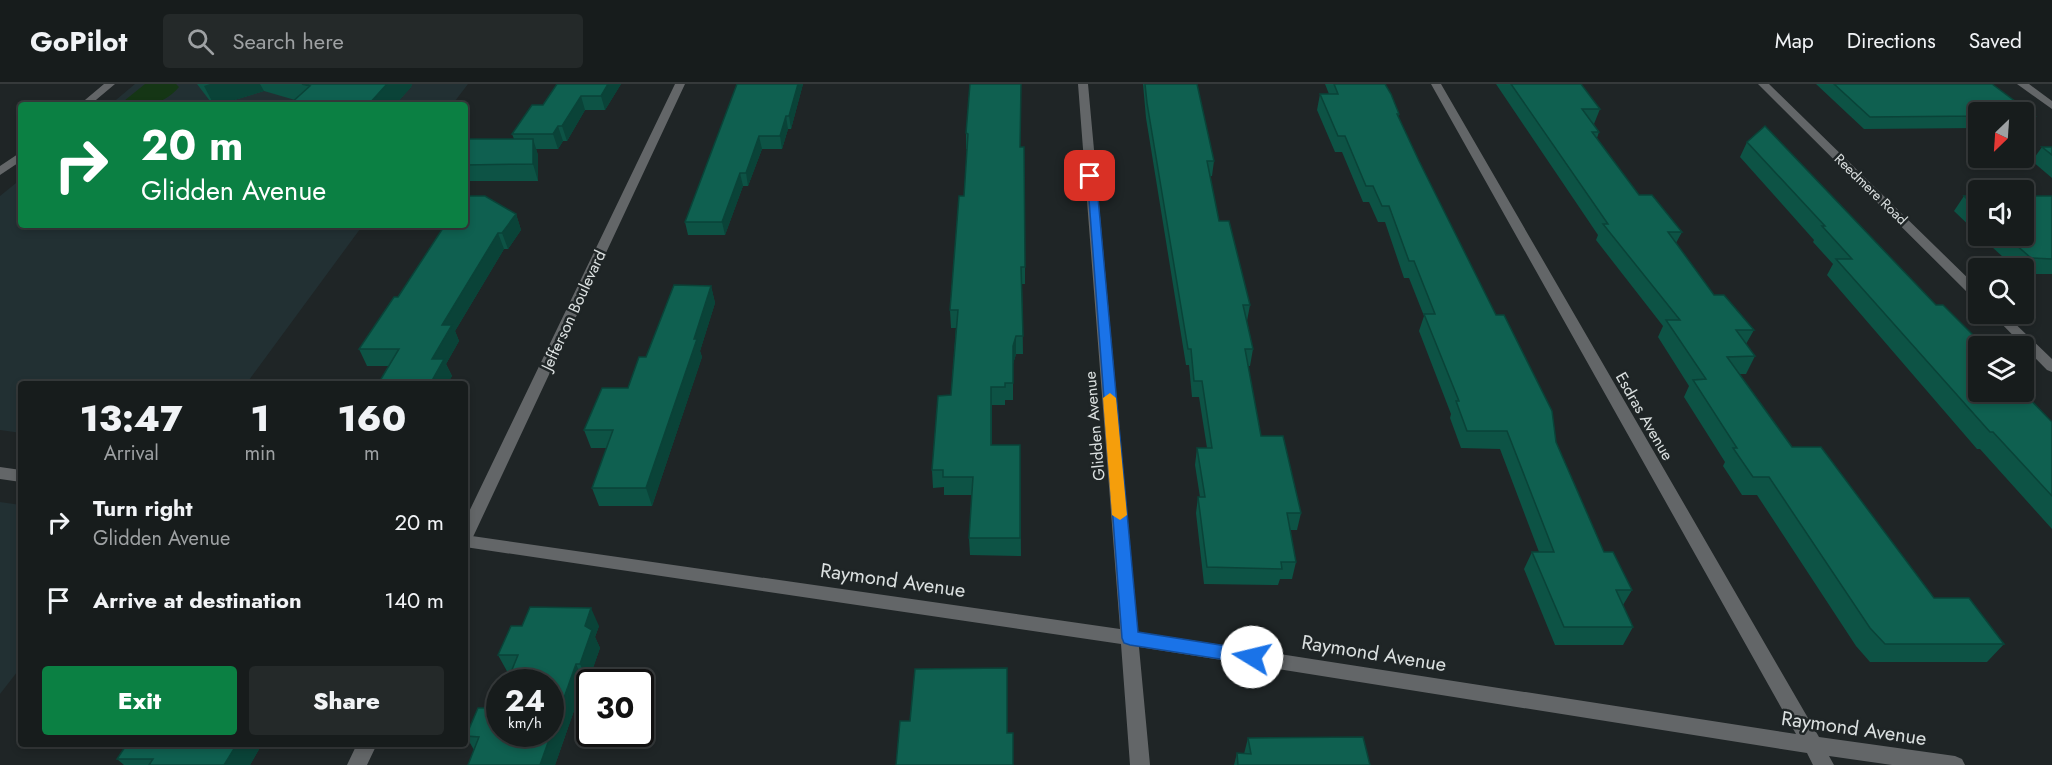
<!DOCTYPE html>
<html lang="en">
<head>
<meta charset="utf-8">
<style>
  :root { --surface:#171c1c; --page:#242929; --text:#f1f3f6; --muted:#9ea1a3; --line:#363a3b; --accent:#0b8043 }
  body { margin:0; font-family:Jost,sans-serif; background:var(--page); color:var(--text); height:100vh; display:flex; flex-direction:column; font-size:22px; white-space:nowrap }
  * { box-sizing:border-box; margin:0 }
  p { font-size:20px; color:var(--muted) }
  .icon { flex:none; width:33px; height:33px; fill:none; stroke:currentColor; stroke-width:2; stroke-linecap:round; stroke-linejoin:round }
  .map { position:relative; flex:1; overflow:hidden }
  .side { position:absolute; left:18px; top:297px; width:450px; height:366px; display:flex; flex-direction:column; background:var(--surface); border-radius:6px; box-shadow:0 3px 9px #0003,0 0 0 2px var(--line) }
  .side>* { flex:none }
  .hud { position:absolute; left:18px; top:18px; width:450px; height:126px; border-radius:6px; box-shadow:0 3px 9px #0003,0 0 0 2px var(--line); background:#0b8043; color:#fff; overflow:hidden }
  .needle { width:39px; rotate:205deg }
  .controls { position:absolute; left:1968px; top:18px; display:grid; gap:12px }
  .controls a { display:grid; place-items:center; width:66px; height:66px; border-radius:6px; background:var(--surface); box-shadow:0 3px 9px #0003,0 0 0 2px var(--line); font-size:30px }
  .speed { position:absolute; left:486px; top:585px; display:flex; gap:12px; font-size:30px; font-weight:700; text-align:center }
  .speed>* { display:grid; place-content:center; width:78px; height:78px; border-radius:50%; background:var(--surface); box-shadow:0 3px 9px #0003,0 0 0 2px var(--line); line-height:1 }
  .speed small { font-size:15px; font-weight:400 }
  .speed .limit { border:3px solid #111; border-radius:9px; background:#fff; color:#111 }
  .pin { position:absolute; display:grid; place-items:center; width:51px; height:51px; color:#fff; margin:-26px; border-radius:12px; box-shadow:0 3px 9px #0006 }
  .me { position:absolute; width:66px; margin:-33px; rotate:279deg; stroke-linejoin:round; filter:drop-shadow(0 0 4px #0008) }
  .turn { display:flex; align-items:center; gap:21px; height:126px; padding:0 24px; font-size:27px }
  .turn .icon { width:78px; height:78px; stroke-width:2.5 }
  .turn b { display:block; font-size:42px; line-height:51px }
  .eta { display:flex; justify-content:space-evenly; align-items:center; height:102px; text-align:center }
  .eta b { font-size:36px; font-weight:800; line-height:42px }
  .cta { display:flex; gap:12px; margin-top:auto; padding:12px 24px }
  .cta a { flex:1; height:69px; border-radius:6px; background:var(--accent); color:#fff; font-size:24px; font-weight:800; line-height:69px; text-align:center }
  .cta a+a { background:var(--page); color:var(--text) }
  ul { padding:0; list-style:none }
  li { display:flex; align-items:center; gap:18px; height:78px; padding:0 24px }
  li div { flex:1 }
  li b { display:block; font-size:22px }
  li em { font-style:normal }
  header { display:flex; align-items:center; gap:36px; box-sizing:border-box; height:84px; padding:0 30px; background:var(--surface); border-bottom:2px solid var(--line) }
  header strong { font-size:28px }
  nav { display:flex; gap:33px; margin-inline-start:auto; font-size:21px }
  .search { width:420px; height:54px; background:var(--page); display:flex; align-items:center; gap:15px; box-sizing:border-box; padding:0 21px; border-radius:6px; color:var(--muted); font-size:22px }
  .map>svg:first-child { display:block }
</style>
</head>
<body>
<header>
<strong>GoPilot</strong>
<div class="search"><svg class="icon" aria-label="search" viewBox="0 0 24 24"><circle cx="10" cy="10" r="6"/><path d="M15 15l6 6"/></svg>Search here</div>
<nav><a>Map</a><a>Directions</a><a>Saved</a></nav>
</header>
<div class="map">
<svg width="2052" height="681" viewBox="0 0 2052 681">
  <rect width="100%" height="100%" fill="#1f2526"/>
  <!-- built -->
  <path fill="#223033" d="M 135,0 L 468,0 L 452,21 L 110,21 Z
    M 21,95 L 21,141 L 363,141 L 246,300 L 21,300 L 21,349 L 0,346 L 0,112 Z
    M 0,418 L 21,421 L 21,583 L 0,610 Z"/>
  <!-- green -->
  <path fill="#153615" d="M 145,0 L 176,0 L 179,3 C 162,23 145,21 119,21 Z"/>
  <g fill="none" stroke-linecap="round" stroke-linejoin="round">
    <!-- minor -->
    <path fill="#636668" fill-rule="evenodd" d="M 104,0 L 115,0 L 90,21 L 79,21 Z
      M 1078,0 L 1088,0 L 1138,548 L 1796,650 L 1431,0 L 1441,0 L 1819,653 L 1955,672 L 1962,675 L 1965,681 L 1892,681 L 1829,672 L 1834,681 L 1813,681 L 1807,669 L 1139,563 L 1150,681 L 1130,681 L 1121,560 L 465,463 L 465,451 L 1120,545 Z
      M 1758,0 L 1769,0 L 1978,204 L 1978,215 L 1973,214 Z
      M 2017,0 L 2029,0 L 2052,17 L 2052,25 Z
      M 21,68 L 21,77 L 0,91 L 0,82 Z
      M 1992,230 L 2005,230 L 2052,275 L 2052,288 L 2047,286 Z
      M 0,383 L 21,386 L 21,398 L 0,395 Z"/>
    <!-- tertiary -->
    <path fill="#636668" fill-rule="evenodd" d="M 675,0 L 685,0 L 473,453 L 471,457 L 465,459 L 465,436 Z
      M 357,660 L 377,660 L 367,681 L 347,681 Z"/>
  </g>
  <!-- wall -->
  <path fill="#0d5345" d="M 197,0 L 412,0 L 411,3 L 395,21 L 289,21 L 295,16 L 264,7 L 218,21 L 213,21 Z
    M 557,0 L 621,0 L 605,26 L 585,26 L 567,57 L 563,57 L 558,65 L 536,65 L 538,71 L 538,97 L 465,97 L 465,55 L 514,55 L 512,50 L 543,21 Z
    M 737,0 L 803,0 L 791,45 L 788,45 L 782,65 L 762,65 L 748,102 L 743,102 L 725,151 L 688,151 L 685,138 Z
    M 970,0 L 1020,63 L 1025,183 L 1025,200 L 1022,200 L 1023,270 L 1016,270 L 1013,280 L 1013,316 L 1005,316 L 1005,321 L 992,321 L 992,361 L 1020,361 L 1021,472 L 970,471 L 969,454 L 972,411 L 944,411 L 944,403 L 933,404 L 932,386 L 951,311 L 956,244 L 951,244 L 950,226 L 964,112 L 967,65 L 966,65 L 966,49 Z
    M 1143,0 L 1197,0 L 1214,77 L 1212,92 L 1210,92 L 1219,137 L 1250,221 L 1247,237 L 1253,265 L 1250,282 L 1248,282 L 1261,352 L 1301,429 L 1297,446 L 1290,446 L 1296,478 L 1292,495 L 1280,495 L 1278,501 L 1204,500 L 1196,429 L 1198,413 L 1200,413 L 1195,381 L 1197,364 L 1207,364 L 1199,313 L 1192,313 L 1189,281 L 1186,281 L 1146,34 Z
    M 1325,0 L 1385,0 L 1399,30 L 1398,33 L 1556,358 L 1604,468 L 1632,506 L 1623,521 L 1633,543 L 1623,561 L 1555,561 L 1524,485 L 1532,468 L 1539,468 L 1500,365 L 1461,364 L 1450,334 L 1451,330 L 1419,247 L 1424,232 L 1409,194 L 1404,194 L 1385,138 L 1378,138 L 1369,118 L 1363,118 L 1342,68 L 1335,68 L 1317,26 L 1320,10 L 1329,10 Z
    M 1496,0 L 1581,0 L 1600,25 L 1594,40 L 1599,48 L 1597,54 L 1639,111 L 1682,148 L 1676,159 L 1714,211 L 1754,246 L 1746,260 L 1755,272 L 1746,290 L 1739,290 L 1792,363 L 1934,514 L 2004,560 L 1987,578 L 1870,578 L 1856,562 L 1757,411 L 1742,411 L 1723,382 L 1725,378 L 1684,313 L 1689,302 L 1658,253 L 1663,242 L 1596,156 L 1598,151 Z
    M 1816,0 L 1992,0 L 2035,32 L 2027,44 L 2024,44 L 2024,28 L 1978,28 L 1978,44 L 1864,45 Z
    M 1747,58 L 1936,221 L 2052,338 L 2052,445 L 1980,365 L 1977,365 L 1827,191 L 1833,180 L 1813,158 L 1814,156 L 1740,73 Z
    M 2042,63 L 2052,63 L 2052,94 L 2032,77 Z
    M 1964,112 L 1978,112 L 1978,150 L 1954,127 Z
    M 2052,112 L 2052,190 L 2024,190 L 2024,184 L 2015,184 L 1980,152 L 2024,152 Z
    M 516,130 L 521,146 L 508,165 L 504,165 L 455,247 L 459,257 L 446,280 L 452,292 L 447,300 L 378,300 L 389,282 L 367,282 L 359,265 L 398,213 Z
    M 711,202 L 715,219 L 700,267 L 702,273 L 652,422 L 599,422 L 592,404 L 607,364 L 591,364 L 584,346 L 628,304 L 646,273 Z
    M 599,542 L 595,553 L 600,564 L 588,598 L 584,598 L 555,681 L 468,681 L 474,666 L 466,652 L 497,624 L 511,589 L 508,589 L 498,571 Z
    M 1248,654 L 1370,681 L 1234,681 L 1237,669 L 1244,670 Z
    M 127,660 L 262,660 L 250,681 L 124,681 L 117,675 Z"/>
  <!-- shaded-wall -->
  <path fill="#0a4338" d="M 210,0 L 260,0 L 264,7 L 218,21 L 214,21 L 204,2 Z
    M 387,0 L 412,0 L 411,3 L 395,21 L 368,21 Z
    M 608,0 L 621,0 L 605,26 L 601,12 Z
    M 798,0 L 803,0 L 791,45 L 789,32 Z
    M 581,12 L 585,26 L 567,57 L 562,42 Z
    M 786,32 L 788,45 L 782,65 L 780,52 Z
    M 558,42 L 563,57 L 558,65 L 553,50 Z
    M 759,52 L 762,65 L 748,102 L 746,89 Z
    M 533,55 L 538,71 L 538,97 L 533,80 Z
    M 740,89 L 743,102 L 725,151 L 722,138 Z
    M 516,130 L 521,146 L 508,165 L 502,149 Z
    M 498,149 L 504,165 L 455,247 L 459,257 L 446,280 L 452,292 L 447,300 L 430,300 L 432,275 L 442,241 Z
    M 711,202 L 715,219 L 700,267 L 702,273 L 652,422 L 646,404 Z
    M 1016,252 L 1016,270 L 1013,280 L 1013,316 L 1013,262 Z
    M 591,524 L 599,542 L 595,553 L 600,564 L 588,598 L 580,580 L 585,542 Z
    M 576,580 L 584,598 L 555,681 L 540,681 Z
    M 237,660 L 262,660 L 250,681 L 224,681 Z"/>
  <!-- building -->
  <path fill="#0f6050" stroke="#0a4338" stroke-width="1.5" d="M 302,0 L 387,0 L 368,21 L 289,21 L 310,2 Z
    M 557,0 L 608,0 L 601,12 L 581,12 L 562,42 L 558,42 L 553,50 L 512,50 L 532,21 L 543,21 Z
    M 737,0 L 798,0 L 789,32 L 786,32 L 780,52 L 759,52 L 746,89 L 740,89 L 722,138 L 685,138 Z
    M 970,0 L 1021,0 L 1020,63 L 1024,63 L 1025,183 L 1021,183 L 1023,252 L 1016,252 L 1013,262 L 1013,299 L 1005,299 L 1005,303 L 991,303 L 991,361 L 1020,361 L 1020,454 L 969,454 L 973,393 L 943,393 L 943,386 L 932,386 L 938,312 L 951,311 L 958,226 L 950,226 L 959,112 L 964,112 L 968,50 L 966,49 Z
    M 1145,0 L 1197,0 L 1214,77 L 1207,77 L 1219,137 L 1229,137 L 1250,221 L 1243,221 L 1253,265 L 1245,265 L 1261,352 L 1283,352 L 1301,429 L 1287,429 L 1296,478 L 1281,478 L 1282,485 L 1207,483 L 1198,413 L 1205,413 L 1197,364 L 1212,364 L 1202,297 L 1194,297 L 1191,265 L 1188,265 L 1147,19 Z
    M 1334,0 L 1385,0 L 1391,10 L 1399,30 L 1397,30 L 1419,77 L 1496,231 L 1504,231 L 1552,327 L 1556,358 L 1604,468 L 1613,468 L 1632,506 L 1616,506 L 1633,543 L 1564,543 L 1532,468 L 1554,468 L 1507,347 L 1467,347 L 1456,317 L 1459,317 L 1424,230 L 1435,230 L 1414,177 L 1409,177 L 1389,122 L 1382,122 L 1373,102 L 1366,102 L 1345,52 L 1338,52 L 1320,10 L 1338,10 Z
    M 1511,0 L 1581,0 L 1600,25 L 1582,25 L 1599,48 L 1592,48 L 1639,111 L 1652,111 L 1682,148 L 1668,148 L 1714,211 L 1724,211 L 1754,246 L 1736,246 L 1755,272 L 1727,273 L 1792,363 L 1821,363 L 1934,514 L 1969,514 L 2004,560 L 1885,560 L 1870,544 L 1769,393 L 1753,393 L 1733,364 L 1737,364 L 1693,296 L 1706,295 L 1666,236 L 1680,236 L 1603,140 L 1608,140 Z
    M 1834,0 L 1992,0 L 2035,32 L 2024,32 L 2024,28 L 1978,28 L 1978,32 L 1870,33 Z
    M 1765,42 L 1936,221 L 1943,221 L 1984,262 L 1978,262 L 1978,308 L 2023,308 L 2052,338 L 2052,412 L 1993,348 L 1990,348 L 1836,175 L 1852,175 L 1822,142 L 1825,142 L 1747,58 Z
    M 465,55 L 533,55 L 533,80 L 465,81 Z
    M 2042,63 L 2052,63 L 2052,71 Z
    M 465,112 L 485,112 L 516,130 L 502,149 L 498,149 L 442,241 L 452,241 L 432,275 L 444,275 L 430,300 L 378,300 L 399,265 L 359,265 L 394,213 L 398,213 L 445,141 L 465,141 Z
    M 1964,112 L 1978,112 L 1978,126 Z
    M 2024,112 L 2052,112 L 2052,175 L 2031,174 L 2006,152 L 2024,152 Z
    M 674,201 L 711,202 L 694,255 L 697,255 L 646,404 L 592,404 L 613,346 L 584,346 L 602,304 L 628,304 L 639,273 L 646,273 Z
    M 530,523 L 591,524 L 585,542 L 592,546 L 580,580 L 576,580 L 540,681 L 468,681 L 479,653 L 466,652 L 478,624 L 497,624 L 500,617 L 500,650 L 550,650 L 550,598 L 507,598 L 518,571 L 498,571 L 511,542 L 522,542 Z
    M 1007,584 L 1007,649 L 1013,649 L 1013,681 L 896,681 L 900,637 L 910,637 L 915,585 Z
    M 1363,653 L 1370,681 L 1238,681 L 1237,669 L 1251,670 L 1248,654 Z
    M 127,660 L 237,660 L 224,681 L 149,681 L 153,675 L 117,675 Z"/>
  <!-- route -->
  <path fill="#1a73e8" stroke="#114b97" stroke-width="1.5" d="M 1087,89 L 1096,92 L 1138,548 L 1252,566 L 1257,568 L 1260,573 L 1257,578 L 1252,580 L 1130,561 L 1124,559 L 1122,554 Z"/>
  <!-- slow -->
  <path fill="#f59e0b" d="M 1110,309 L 1116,314 L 1127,431 L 1120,436 L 1112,431 L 1103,314 Z"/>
  <g text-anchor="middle" stroke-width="5" stroke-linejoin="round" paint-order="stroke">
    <!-- far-street labels -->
    <g font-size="14" fill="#dbe0e0" stroke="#1f2526">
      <text transform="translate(1871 105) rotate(44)" y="5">Reedmere Road</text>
    </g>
    <!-- street labels -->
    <g font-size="16" fill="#dbe0e0" stroke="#1f2526">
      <text transform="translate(573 226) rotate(-65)" y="6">Jefferson Boulevard</text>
      <text transform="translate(1645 332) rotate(60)" y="6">Esdras Avenue</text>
      <text transform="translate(1094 342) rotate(-95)" y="6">Glidden Avenue</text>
    </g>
    <!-- near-street labels -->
    <g font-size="20" fill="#dbe0e0" stroke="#1f2526">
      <text transform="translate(893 496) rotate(8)" y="7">Raymond Avenue</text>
      <text transform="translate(1374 569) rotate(9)" y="7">Raymond Avenue</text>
      <text transform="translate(1854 644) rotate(8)" y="7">Raymond Avenue</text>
    </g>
  </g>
</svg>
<div class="controls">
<a><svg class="needle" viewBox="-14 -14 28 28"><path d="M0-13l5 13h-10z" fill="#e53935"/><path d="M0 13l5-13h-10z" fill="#9ea1a3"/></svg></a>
<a><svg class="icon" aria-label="sound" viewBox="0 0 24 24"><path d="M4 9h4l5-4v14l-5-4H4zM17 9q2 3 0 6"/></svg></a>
<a><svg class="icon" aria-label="search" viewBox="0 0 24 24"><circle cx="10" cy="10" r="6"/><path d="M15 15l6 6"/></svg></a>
<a><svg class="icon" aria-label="layers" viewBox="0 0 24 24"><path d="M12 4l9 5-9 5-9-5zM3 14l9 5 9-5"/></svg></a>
</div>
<div class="speed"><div>24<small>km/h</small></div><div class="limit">30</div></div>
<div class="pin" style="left:1090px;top:92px;background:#d93025"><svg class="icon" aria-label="arrive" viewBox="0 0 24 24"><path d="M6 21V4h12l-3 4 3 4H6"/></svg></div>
<svg class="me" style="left:1252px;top:573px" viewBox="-20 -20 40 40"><circle r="19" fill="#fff"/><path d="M0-13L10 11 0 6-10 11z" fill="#1a73e8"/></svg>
<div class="hud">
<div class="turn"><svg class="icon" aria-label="right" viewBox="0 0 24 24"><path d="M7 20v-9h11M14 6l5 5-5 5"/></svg><div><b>20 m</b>Glidden Avenue</div></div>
</div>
<section class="side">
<div class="eta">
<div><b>13:47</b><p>Arrival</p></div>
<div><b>1</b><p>min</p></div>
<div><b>160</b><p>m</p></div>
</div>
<ul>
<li><svg class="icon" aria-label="right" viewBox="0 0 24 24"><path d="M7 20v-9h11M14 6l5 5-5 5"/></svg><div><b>Turn right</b><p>Glidden Avenue</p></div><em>20 m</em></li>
<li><svg class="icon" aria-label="arrive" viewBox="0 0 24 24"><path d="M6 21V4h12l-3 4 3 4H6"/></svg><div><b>Arrive at destination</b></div><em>140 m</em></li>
</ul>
<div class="cta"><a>Exit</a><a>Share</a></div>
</section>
</div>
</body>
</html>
